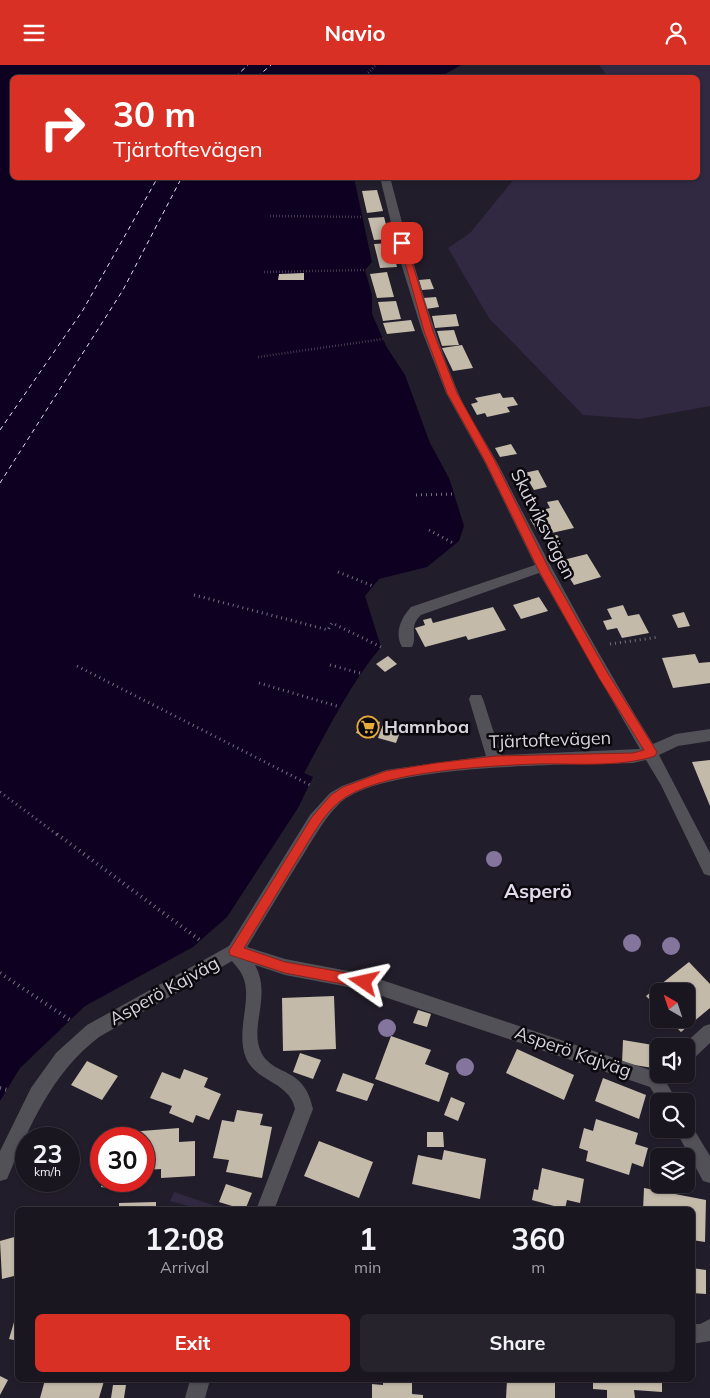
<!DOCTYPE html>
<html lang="en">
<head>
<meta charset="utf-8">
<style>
  :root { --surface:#1a1620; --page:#27232d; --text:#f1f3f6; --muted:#9f9fa5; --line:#38353e; --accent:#d93025 }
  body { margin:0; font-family:Mulish,sans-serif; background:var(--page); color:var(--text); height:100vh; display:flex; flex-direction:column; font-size:19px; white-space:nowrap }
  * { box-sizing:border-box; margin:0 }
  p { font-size:16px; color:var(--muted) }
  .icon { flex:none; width:28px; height:28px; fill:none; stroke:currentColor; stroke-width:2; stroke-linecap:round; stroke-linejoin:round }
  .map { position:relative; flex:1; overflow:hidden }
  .details { position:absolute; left:15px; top:1142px; width:680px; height:175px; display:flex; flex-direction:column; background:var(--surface); border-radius:8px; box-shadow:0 1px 4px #0004,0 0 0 1px var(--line) }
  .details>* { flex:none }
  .guide { position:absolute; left:10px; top:10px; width:690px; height:105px; border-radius:8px; box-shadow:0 1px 4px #0004,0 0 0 1px var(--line); background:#d93025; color:#fff; overflow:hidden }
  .needle { width:32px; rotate:321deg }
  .fabs { position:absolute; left:650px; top:918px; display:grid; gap:10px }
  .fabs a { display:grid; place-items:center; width:45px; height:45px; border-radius:8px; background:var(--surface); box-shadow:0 1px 4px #0004,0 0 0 1px var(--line); font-size:25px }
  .speed { position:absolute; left:15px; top:1062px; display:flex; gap:10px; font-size:25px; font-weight:700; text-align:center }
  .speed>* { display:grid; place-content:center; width:65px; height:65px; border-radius:50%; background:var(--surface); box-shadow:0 1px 4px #0004,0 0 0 1px var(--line); line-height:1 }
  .speed small { font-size:12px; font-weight:400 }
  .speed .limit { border:8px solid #d22; background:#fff; color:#111 }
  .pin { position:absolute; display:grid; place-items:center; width:42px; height:42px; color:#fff; margin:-21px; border-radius:10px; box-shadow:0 2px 8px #0006 }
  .me { position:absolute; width:55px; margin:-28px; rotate:281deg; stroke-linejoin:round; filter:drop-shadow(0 0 4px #0008) }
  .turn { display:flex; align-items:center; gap:18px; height:105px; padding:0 20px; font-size:22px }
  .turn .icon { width:65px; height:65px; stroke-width:2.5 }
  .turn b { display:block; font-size:35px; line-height:42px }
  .eta { display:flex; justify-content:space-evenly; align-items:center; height:85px; text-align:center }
  .eta b { font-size:30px; font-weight:700; line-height:35px }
  .primary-button { display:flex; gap:10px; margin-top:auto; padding:10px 20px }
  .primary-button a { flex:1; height:58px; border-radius:8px; background:var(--accent); color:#fff; font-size:20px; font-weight:700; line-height:58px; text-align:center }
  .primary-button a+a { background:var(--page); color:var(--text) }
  header { display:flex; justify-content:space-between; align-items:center; height:65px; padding:0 20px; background:var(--accent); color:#fff; font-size:22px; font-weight:700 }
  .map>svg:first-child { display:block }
</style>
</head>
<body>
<header><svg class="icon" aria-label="menu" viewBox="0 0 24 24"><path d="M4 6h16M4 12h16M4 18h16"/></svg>Navio<svg class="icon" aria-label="person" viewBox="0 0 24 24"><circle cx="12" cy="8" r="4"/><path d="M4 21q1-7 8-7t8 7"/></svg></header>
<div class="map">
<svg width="710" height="1333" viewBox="0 0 710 1333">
  <rect width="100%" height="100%" fill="#221d2a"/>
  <!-- green -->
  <path fill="#312842" d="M 599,0 L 710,0 L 710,341 L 639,354 L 583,350 L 489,253 L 448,183 L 470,168 L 515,113 L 698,112 L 698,12 L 608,12 Z
    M 174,1127 L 228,1145 L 203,1145 L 170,1136 Z"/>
  <!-- water -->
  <path fill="#0e0021" d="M 0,0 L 461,0 L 440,12 L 12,12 L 12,112 L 354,113 L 372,197 L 365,205 L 372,230 L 372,249 L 386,281 L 405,310 L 430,378 L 449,413 L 464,461 L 459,476 L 427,502 L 379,514 L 365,531 L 381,582 C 349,620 328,665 304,708 L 313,712 L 298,743 L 227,852 L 193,882 L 85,941 L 20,1003 L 0,1036 Z"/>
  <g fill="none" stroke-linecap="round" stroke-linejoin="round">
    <!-- ferry -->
    <path stroke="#e8defc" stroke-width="1" stroke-dasharray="4.5 4" stroke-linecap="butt" d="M 235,12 L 248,0
      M 257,12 L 271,0
      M 0,365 L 83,245 L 158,112
      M 0,418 L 123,225 L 182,112"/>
  </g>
  <!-- building -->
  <path fill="#c3baaa" d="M 377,125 L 383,146 L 367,148 L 362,126 Z
    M 384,152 L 390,174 L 374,175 L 368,153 Z
    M 391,178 L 397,202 L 380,203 L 374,179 Z
    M 387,207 L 394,232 L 377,233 L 370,209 Z
    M 304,208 L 304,215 L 278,215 L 279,209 Z
    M 430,214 L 434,224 L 422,225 L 419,215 Z
    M 436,232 L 439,242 L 426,244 L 423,233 Z
    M 396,236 L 401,254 L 383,256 L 378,237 Z
    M 456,249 L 459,261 L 435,263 L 432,251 Z
    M 411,255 L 415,266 L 387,269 L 383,258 Z
    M 454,265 L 459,280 L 442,281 L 437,266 Z
    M 462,280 L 473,303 L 453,306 L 442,283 Z
    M 500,328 L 503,333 L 513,332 L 518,340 L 507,342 L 510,347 L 487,352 L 485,348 L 477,350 L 471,339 L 478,337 L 475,333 Z
    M 511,379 L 517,389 L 500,392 L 495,383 Z
    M 538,405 L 547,422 L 534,425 L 524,408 Z
    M 558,435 L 574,463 L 547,469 L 543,463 L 536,464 L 530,454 L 537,452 L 534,447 L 550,443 L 547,437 Z
    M 557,470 L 562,476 L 552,479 L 548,472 Z
    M 587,489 L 601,512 L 574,520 L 559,496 Z
    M 539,532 L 548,546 L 521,554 L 513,540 Z
    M 623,540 L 628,551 L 639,549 L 649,568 L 622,573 L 617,563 L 607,565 L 603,556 L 612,554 L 607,544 Z
    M 493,542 L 506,565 L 468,575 L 466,571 L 425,582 L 415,563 L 425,560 L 423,555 L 431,553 L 433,558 Z
    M 684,547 L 690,561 L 678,563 L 672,550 Z
    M 695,589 L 699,598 L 710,597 L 710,618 L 673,623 L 662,593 Z
    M 388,591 L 397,599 L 385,607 L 376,599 Z
    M 363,652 L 380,657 L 374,673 L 356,668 Z
    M 384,657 L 402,662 L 396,678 L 378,673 Z
    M 710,695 L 710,741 L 692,697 Z
    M 689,897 L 710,919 L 710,943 L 681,967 L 668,954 L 686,954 L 686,926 L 659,926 L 659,944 L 646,931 Z
    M 334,931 L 336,984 L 283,986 L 282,933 Z
    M 418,945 L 431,949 L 427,962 L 413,958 Z
    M 391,971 L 431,985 L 425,999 L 449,1008 L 439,1037 L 375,1014 Z
    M 623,975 L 659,981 L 659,1004 L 622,998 Z
    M 517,984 L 574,1010 L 564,1035 L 506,1008 Z
    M 300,988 L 321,995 L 313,1014 L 293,1007 Z
    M 87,996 L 118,1011 L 102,1035 L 71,1020 Z
    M 184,1004 L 208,1013 L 204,1022 L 221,1029 L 209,1055 L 196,1050 L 193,1058 L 169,1048 L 172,1041 L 150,1033 L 162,1007 L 180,1014 Z
    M 343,1008 L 374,1019 L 367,1036 L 336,1026 Z
    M 603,1013 L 646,1030 L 639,1054 L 595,1036 Z
    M 451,1032 L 465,1038 L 458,1056 L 444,1050 Z
    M 237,1045 L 263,1049 L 260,1060 L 272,1062 L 262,1113 L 226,1107 L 229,1095 L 213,1093 L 222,1055 L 234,1057 Z
    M 596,1054 L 638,1068 L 635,1079 L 648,1083 L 643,1102 L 632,1098 L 629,1110 L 586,1096 L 588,1086 L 579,1083 L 584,1063 L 593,1066 Z
    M 179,1063 L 179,1077 L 195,1076 L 195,1111 L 161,1113 L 161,1104 L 144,1105 L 144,1074 L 129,1074 L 129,1067 Z
    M 427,1067 L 443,1067 L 444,1082 L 427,1082 Z
    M 319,1076 L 373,1097 L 359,1133 L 304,1111 Z
    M 444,1085 L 486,1094 L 480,1134 L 412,1119 L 418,1090 L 442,1095 Z
    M 542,1103 L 584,1114 L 580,1138 L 567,1135 L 565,1144 L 532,1135 L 534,1124 L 538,1125 Z
    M 103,1116 L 123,1116 L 121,1125 L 101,1122 Z
    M 226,1119 L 252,1128 L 245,1145 L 219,1137 Z
    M 644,1123 L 706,1135 L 705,1177 L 692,1175 L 692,1145 L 643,1145 Z
    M 156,1137 L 156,1145 L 119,1145 L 119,1138 Z
    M 18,1171 L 18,1210 L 2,1214 L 0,1176 Z
    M 692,1203 L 706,1205 L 706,1229 L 692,1228 Z
    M 17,1247 L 18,1247 L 18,1276 L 9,1274 Z
    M 0,1311 L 8,1315 L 0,1330 Z
    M 45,1315 L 98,1315 L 104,1316 L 99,1333 L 40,1333 Z
    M 383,1315 L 412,1315 L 412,1329 L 423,1330 L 423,1333 L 372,1333 L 372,1319 L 383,1320 Z
    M 507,1315 L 555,1315 L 555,1333 L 506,1333 Z
    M 593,1315 L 662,1315 L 662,1327 L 634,1325 L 635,1333 L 607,1333 L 607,1325 L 593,1324 Z
    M 113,1320 L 126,1320 L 124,1333 L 111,1333 Z"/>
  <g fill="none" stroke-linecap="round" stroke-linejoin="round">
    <!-- path-far2 -->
    <path stroke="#74707c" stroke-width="2.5" stroke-dasharray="0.5 2.5" stroke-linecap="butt" d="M 364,12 L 376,0
      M 270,151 L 363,152
      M 264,207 L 365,205
      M 258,292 L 383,274"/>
    <!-- path-far1 -->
    <path stroke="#74707c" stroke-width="3" stroke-dasharray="1 4" stroke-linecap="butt" d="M 416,430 L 454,429
      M 429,465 L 455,479
      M 338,507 L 373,521
      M 194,530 L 328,565 L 332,558 L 381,582
      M 610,579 L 659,572
      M 330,600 L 360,608
      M 77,601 L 310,720
      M 259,618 L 340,642
      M 0,727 L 59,771"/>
    <!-- path -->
    <path stroke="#74707c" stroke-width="4" stroke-dasharray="1 4.5" stroke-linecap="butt" d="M 57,769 L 201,876
      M 0,908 L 70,955
      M 0,1023 L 7,1025"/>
    <!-- minor -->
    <path fill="#535158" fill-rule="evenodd" d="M 380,112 L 390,112 C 409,185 429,256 457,325 C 468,352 486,376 499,401 C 547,496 597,589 653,679 L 676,669 L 710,664 L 710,676 L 678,681 L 659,690 L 710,788 L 710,811 L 704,809 L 661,720 L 646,695 L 633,698 C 572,700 381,698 339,739 C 322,756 311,778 298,798 C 281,826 264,854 247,882 L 285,894 L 364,909 L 656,1007 L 662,1010 L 677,1036 L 659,1037 L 650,1022 L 364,925 L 285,910 L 255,900 C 272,931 249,961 261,987 C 273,1012 304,1000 313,1044 L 274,1145 L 256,1145 L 295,1044 C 290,1017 256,1017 246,993 C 235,966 253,934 243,912 C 241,906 236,901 232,896 L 99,972 C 52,1008 30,1060 7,1114 L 0,1116 L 0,1086 L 31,1023 L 56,988 L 87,960 L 229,881 L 310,750 L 330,728 L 342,721 L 386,705 L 486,691 L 469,634 L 471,630 L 481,630 L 483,634 L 501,690 L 640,684 L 539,508 L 421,550 C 408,562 418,570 412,582 L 402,582 C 394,568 401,553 411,542 L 535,500 L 484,396 L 446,328 L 422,266 L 400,195 Z
      M 710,959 L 710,978 L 692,995 L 686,997 L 686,981 L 682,981 L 704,961 Z
      M 686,1056 L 690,1058 L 710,1091 L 710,1118 L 703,1116 L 675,1064 L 686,1064 Z
      M 710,1254 L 710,1276 L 692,1279 L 692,1259 L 700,1259 Z
      M 190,1315 L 210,1315 L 205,1333 L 185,1333 Z"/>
  </g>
  <!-- trees -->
  <g fill="#83759c">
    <circle cx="494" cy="794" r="8"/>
    <circle cx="632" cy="878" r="9"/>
    <circle cx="671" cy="881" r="9"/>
    <circle cx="387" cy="963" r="9"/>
    <circle cx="465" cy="1002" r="9"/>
  </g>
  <!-- route -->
  <path fill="#d93025" stroke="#8d1f18" d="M 399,176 L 406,178 L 433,266 L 457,328 L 495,396 L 550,506 L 607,607 L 657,687 L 655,691 C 618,703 574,698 535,699 C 488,701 375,706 339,737 C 322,751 311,773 299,792 C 281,822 262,853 244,883 L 285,897 L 364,911 L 369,913 L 371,917 L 369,921 L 364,923 L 285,908 L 230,890 L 229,886 L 312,752 L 331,730 L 343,722 L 386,706 L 436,698 L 496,691 L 633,688 L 644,685 L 599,613 L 539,506 L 485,396 L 447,328 L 424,266 Z"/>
  <!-- icons -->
  <defs>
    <g id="supermarket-ring" transform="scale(1.125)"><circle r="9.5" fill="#0b090e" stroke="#e7ac37" stroke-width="1.5"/><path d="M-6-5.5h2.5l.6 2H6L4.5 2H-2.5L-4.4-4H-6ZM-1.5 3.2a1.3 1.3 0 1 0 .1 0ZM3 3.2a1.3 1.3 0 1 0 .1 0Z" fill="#e7ac37"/></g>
  </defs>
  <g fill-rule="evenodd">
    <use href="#supermarket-ring" x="368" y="662"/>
  </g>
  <g text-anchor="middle" stroke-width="5" stroke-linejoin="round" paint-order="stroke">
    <!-- street labels -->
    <g font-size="18" fill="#d7d4dd" stroke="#0b090e">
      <text transform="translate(543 459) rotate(63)" y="6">Skutviksvägen</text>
      <text transform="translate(550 675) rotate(-2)" y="6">Tjärtoftevägen</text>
      <text transform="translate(164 926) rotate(-29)" y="6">Asperö Kajväg</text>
      <text transform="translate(573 987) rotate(19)" y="6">Asperö Kajväg</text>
    </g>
    <!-- poi labels -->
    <g font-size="18" font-weight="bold" fill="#d7d4dd" stroke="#0b090e" text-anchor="start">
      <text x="384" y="668">Hamnboa</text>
    </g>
    <!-- quarter labels -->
    <g font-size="20" font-weight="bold" fill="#e0daec" stroke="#0b090e">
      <text x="538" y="833">Asperö</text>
    </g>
  </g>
</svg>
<div class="fabs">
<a><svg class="needle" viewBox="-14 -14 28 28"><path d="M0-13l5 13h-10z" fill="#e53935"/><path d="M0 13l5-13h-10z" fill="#9f9fa5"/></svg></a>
<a><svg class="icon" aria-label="sound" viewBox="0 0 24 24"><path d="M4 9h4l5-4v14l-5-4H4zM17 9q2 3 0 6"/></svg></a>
<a><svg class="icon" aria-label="search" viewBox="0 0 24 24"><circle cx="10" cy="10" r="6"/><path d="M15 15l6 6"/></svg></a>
<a><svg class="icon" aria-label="layers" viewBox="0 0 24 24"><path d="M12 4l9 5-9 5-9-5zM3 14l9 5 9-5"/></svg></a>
</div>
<div class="speed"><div>23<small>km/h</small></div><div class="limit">30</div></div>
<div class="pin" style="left:402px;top:178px;background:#d93025"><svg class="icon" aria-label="arrive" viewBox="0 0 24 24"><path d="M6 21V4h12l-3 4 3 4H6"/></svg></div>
<svg class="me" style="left:364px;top:917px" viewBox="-20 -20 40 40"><path d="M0-17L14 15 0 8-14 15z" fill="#d93025" stroke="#fff" stroke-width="4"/></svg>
<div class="guide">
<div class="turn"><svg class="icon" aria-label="right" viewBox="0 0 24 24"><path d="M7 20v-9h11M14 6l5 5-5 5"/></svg><div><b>30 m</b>Tjärtoftevägen</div></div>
</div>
<section class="details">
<div class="eta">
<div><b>12:08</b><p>Arrival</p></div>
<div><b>1</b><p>min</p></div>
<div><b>360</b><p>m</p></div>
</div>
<div class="primary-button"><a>Exit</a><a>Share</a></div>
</section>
</div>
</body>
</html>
